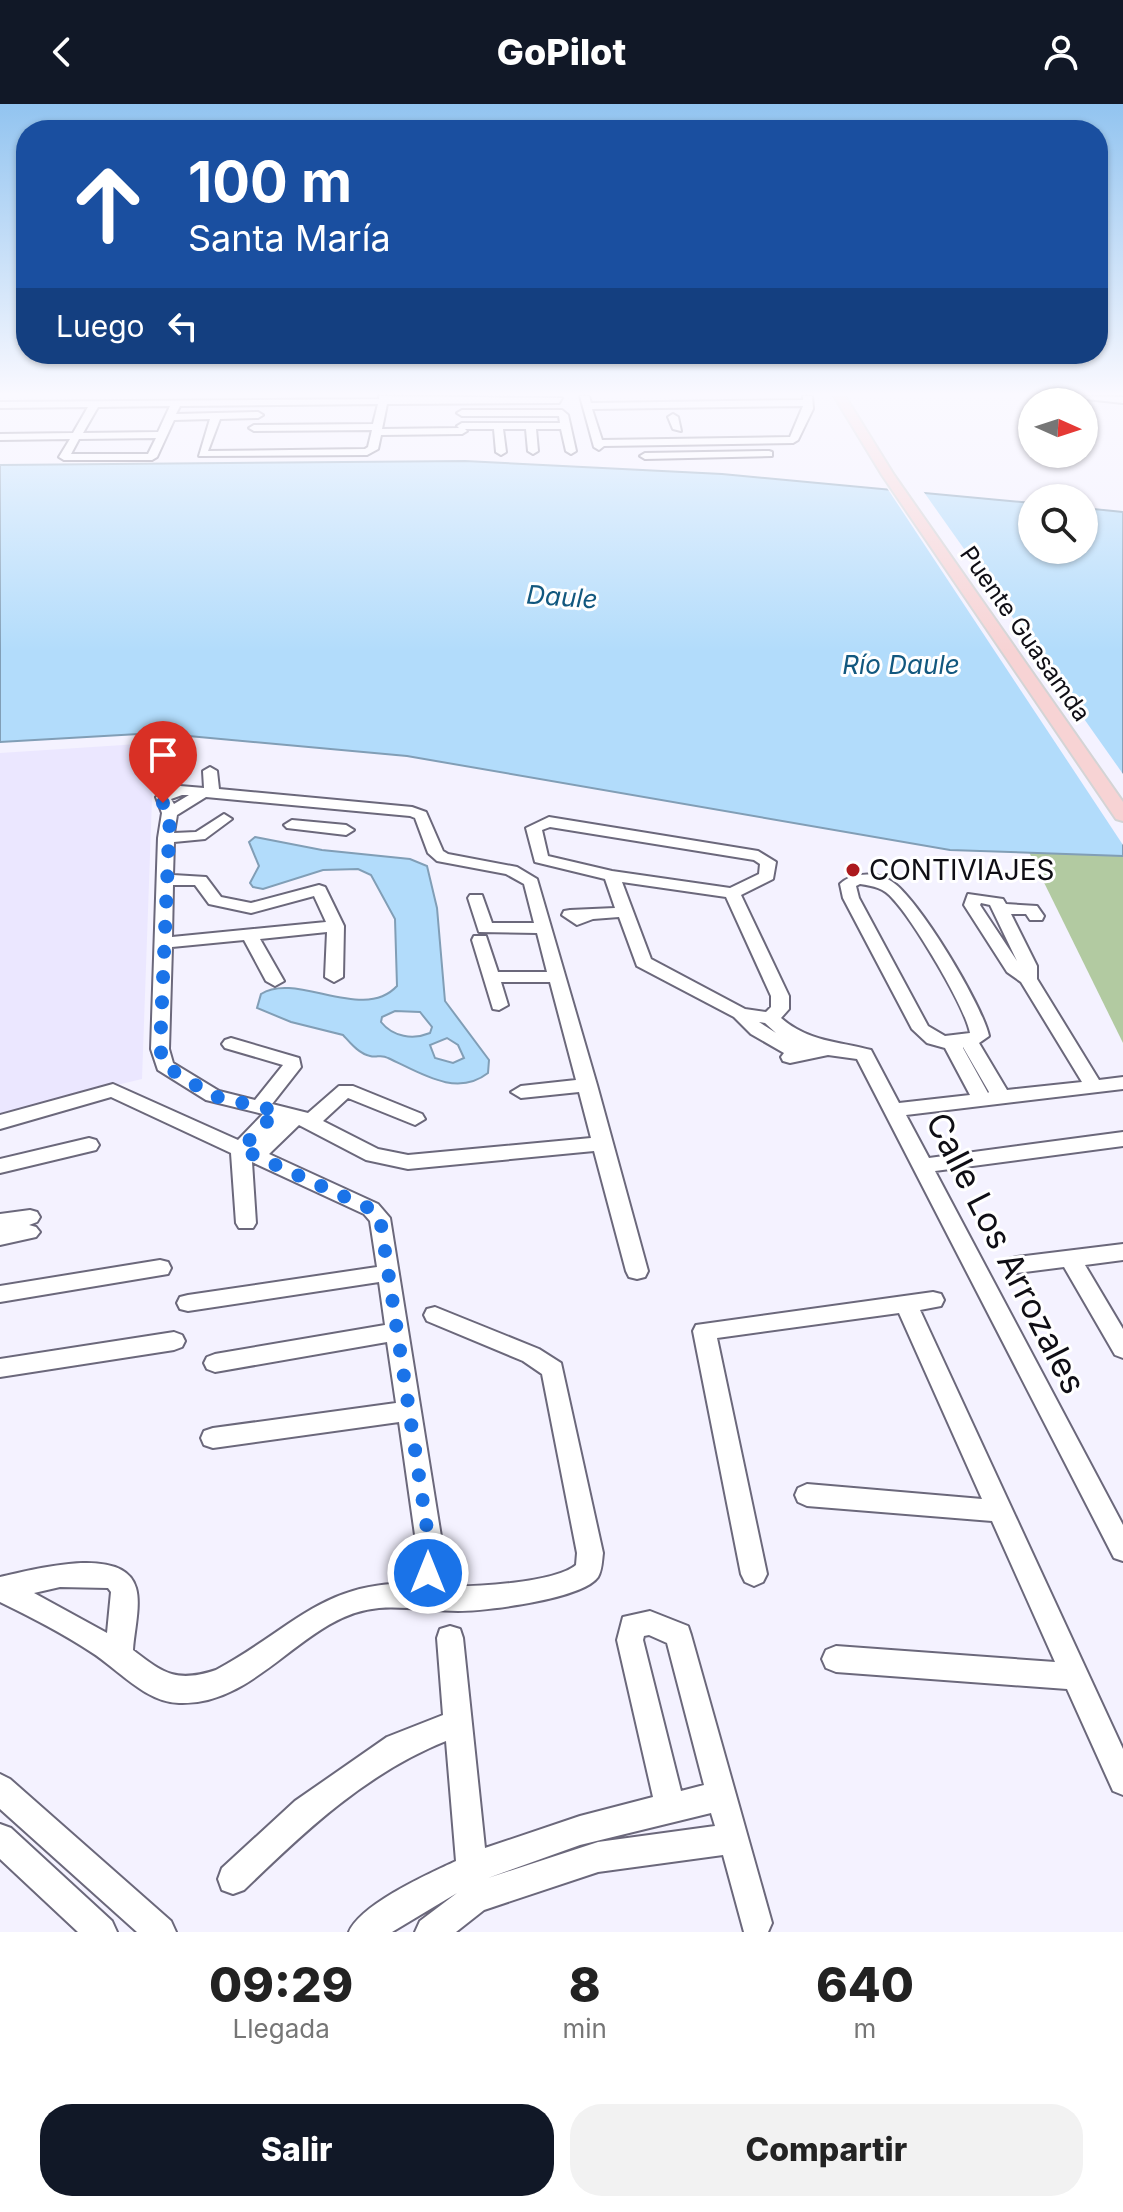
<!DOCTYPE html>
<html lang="es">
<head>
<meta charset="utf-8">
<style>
  :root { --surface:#fff; --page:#f2f2f2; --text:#222; --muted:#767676; --accent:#111827 }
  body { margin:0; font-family:Inter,sans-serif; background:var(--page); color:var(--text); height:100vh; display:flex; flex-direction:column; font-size:30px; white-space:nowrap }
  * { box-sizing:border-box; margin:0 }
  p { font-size:26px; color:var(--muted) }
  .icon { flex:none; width:44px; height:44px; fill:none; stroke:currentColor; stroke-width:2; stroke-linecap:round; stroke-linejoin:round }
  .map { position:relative; height:1828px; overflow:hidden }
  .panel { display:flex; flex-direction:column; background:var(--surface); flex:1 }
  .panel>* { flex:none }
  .hud { position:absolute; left:16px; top:16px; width:1092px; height:244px; border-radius:32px; box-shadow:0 2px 6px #0004; background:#1a4fa0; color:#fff; overflow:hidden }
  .needle { width:52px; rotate:93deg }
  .tools { position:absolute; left:1018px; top:284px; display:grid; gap:16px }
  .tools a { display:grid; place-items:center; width:80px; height:80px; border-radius:50%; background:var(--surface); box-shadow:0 2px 6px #0004; font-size:40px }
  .pin { position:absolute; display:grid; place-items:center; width:68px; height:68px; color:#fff; margin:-82px -34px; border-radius:50% 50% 50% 0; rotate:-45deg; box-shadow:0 0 8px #0007 }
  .pin .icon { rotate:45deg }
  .me { position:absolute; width:88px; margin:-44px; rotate:0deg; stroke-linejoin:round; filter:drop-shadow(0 0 6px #0008) }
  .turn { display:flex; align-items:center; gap:28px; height:168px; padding:0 40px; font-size:36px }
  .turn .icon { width:104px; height:104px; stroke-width:2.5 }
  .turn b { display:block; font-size:56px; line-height:68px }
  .then { display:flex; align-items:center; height:76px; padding:0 40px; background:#0003; gap:16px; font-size:30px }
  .eta { display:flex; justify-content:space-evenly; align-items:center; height:136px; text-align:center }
  .eta b { font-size:48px; font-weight:800; line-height:56px }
  .button { display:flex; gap:16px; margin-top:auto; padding:16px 40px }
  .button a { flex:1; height:92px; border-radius:32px; background:var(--accent); color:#fff; font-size:32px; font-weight:800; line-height:92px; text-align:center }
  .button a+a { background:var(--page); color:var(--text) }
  header { display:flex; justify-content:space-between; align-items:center; height:104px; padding:0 40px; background:var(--accent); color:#fff; font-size:36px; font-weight:800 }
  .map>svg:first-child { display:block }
</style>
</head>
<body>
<header><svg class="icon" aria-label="back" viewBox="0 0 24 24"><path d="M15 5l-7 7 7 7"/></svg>GoPilot<svg class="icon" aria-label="person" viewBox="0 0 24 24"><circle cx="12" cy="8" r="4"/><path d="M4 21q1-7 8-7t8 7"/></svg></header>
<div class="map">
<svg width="1123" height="1828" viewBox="0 0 1123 1828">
  <rect width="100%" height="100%" fill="#f4f2ff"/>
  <!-- built -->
  <path fill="#ebe7ff" d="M 154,639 L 142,975 L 0,1009 L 0,649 Z"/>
  <!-- forest -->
  <path fill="#b2caa1" d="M 1029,748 L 1123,752 L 1123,939 Z"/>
  <!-- water -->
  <path fill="#b2dcfb" stroke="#819eb6" stroke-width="2" fill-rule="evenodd" d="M 465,357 L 722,370 L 1032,399 L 1032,446 L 1084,446 L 1084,404 L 1123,408 L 1123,752 L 950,746 L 407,652 L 156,629 L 0,638 L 0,361 Z
    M 255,733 L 322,746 L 410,755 L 427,762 L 437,804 L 445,897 L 489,956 L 488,969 C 456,994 419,968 388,954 C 381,950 377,954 370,952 C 358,950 348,936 343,931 L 291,918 L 257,904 L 261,890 C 296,867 363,919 397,882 L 395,815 L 371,771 L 358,765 L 323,766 L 263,785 L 253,783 L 250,779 L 259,762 L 249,738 ZM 395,907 L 420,908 L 432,923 L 430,929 C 413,936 393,933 381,918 L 382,913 ZM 447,934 L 458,941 L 464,954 L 453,959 L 435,954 L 430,941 Z"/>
  <!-- pier -->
  <path fill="#f4f2ff" d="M 885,381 L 921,384 L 1123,670 L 1123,741 Z"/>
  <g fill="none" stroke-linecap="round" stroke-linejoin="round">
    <!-- minor casing -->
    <g stroke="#6b687b" stroke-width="4">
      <path id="minor" d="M 379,292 L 562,294 L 559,299 L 387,300 L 382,325 L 459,324 L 457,322 L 462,319 L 560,319 L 559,312 L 462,312 L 457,309 L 462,306 L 562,306 L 568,311 L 576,347 L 571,350 L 566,347 L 561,325 L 536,325 L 538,347 L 533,350 L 528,347 L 526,325 L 503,325 L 506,348 L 501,351 L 496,348 L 494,325 L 465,325 L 467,327 L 462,330 L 381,331 L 378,345 L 367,351 L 199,352 L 210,315 L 174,316 L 157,353 L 152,356 L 64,356 L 59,353 L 70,335 L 0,336 L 0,330 L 73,329 L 88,303 L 0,304 L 0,298 L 379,295 ZM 378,300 L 373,320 L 254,321 L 249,324 L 254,327 L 372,326 L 368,343 L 365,345 L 208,347 L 220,315 L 258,314 L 263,311 L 258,308 L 176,310 L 180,302 ZM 170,302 L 158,328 L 83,329 L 98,303 ZM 156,334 L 148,350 L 71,350 L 79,335 Z
        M 580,292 L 589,292 L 591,299 L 803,296 L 803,292 L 812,292 L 813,305 L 798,336 L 793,339 L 604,342 L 599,346 L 594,343 ZM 803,302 L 790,333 L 602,336 L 592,305 Z
        M 1082,292 L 1123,293 L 1123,299 L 1086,295 Z
        M 673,310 L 678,313 L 681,327 L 673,325 L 668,313 Z
        M 769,347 L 772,348 L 772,352 L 645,355 L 640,352 L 645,349 Z
        M 210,663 L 217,667 L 219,685 L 412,703 L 426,708 L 443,747 L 448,750 L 517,763 L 537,775 L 597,981 L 648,1167 L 645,1173 L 637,1175 L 629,1173 L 626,1167 L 594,1047 L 408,1065 L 366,1056 L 299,1021 L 269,1050 L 378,1100 L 390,1114 L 443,1445 L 440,1482 C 469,1484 555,1479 576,1461 L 577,1449 L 542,1270 L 523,1257 L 427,1217 L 424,1211 L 427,1205 L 435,1203 L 539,1245 L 561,1259 L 603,1449 C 602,1457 602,1466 598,1473 C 583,1495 486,1507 458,1507 C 432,1507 406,1502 379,1504 C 304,1510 259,1602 179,1599 C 145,1598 118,1565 91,1548 C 62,1529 31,1513 0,1498 L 0,1473 C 32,1466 124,1440 136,1484 C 141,1501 134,1528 133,1546 C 164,1570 177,1579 216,1566 C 288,1528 325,1475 414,1480 L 417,1445 L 399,1318 L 213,1344 L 204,1341 L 201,1334 L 204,1327 L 213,1324 L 396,1299 L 387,1238 L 215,1268 L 207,1265 L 204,1259 L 207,1253 L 215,1250 L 385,1221 L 379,1178 L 188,1207 L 180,1205 L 177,1199 L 180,1193 L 188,1191 L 377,1163 L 370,1117 L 364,1110 L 252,1058 L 256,1119 L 253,1124 L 239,1124 L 236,1119 L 231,1049 L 111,993 L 0,1025 L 0,1011 L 113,980 L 238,1036 L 263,1010 L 206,996 L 158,966 L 151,945 L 158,734 L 162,709 L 156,693 L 180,682 L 204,684 L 203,667 ZM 182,691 L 189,691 L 174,700 L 171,695 ZM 206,693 L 410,712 L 415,714 L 428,749 L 437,757 L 506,770 L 524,780 L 534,819 L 492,819 L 482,791 L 470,791 L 468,794 L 479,828 L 537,829 L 547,868 L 498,868 L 486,832 L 474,832 L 472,836 L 493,905 L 499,906 L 508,901 L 501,878 L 550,878 L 576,976 L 521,982 L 511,988 L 521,994 L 579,988 L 591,1034 L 408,1051 L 378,1045 L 323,1017 L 348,994 L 415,1021 L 425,1015 L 422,1010 L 353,982 L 339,982 L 308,1009 L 272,1000 L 301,963 L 299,954 L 231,934 L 225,936 L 222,940 L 225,944 L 283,961 L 255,996 L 219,987 L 173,959 L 169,945 L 172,843 L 244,836 L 266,877 L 275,882 L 284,877 L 260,835 L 327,828 L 325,873 L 334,878 L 343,873 L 344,822 L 325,783 L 319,781 L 251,799 L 221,793 L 206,773 L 173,771 L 174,738 L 205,735 L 232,715 L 224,710 L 196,728 L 174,729 L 177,711 ZM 173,781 L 195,781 L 209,800 L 251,809 L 314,792 L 326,818 L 172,833 ZM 60,1483 L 108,1484 L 111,1488 L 107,1529 L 34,1489 Z
        M 549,713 L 758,747 L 776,758 L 773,775 L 741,791 L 789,892 L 789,905 L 781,914 C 809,938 837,937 871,946 L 899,999 L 970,991 L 945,944 L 927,939 L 912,925 L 843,794 L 840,780 C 852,768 877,768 891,777 C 917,792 983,902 989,932 L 979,939 L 1007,986 L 1082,978 L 1021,878 L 1007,868 L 964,801 L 968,790 L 1003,795 L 1006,800 L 1037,802 L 1044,812 L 1042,816 L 1030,816 L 1026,810 L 1011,810 L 1037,862 L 1037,875 L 1099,976 L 1123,973 L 1123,985 L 906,1011 L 929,1054 L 1123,1028 L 1123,1042 L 935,1067 L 1123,1421 L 1123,1457 L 1114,1454 L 857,955 L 828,951 L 790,959 L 783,957 L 781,953 L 784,949 L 751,930 L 734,913 L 637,862 L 619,813 L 593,815 L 577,821 L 562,811 L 564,807 L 570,806 L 615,804 L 605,775 L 535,758 L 526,724 ZM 550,723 L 754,756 L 760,760 L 759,770 L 730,784 L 612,767 L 548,752 L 542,726 ZM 622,778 L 726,793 L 771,892 L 771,903 L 766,908 L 745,905 L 651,855 ZM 860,780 C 874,782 884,784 893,795 C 913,816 965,902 970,929 L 945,932 L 928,922 L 859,794 L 856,782 ZM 981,799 L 990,801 L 1017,857 L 980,801 ZM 759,918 L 765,919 L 776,929 ZM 963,944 L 963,943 L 989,988 L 988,989 Z
        M 292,716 L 346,721 L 354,726 L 346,731 L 287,724 L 284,721 Z
        M 89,1034 L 96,1036 L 99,1041 L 96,1046 L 0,1069 L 0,1055 Z
        M 30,1106 L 37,1108 L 40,1113 L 37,1118 L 29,1121 L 36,1123 L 40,1128 L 36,1133 L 0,1141 L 0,1110 Z
        M 1123,1140 L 1123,1156 L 1085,1161 L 1123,1225 L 1123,1254 L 1115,1251 L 1064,1163 L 1017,1169 L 1009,1167 L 1006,1161 L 1009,1155 L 1017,1153 Z
        M 160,1156 L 168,1158 L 171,1164 L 168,1170 L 0,1198 L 0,1182 Z
        M 933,1188 L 941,1190 L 944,1196 L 941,1202 L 920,1206 L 1123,1645 L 1123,1691 L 1113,1687 L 1067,1585 L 836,1568 L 826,1564 L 822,1555 L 826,1546 L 836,1542 L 1055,1558 L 992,1417 L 807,1402 L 798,1398 L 795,1391 L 798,1384 L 807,1380 L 982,1395 L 899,1209 L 717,1234 L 767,1470 L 763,1478 L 754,1482 L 745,1478 L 741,1470 L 693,1227 L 696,1221 Z
        M 174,1228 L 182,1231 L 185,1237 L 182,1243 L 174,1246 L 0,1273 L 0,1255 Z
        M 650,1507 L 688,1522 L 691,1531 L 772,1819 L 768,1828 L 744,1828 L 723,1751 L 598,1768 L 484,1806 L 456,1828 L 415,1828 L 420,1817 L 457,1789 L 392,1828 L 349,1828 C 361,1800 428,1770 456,1757 L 446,1637 C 366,1669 305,1727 244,1786 L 233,1790 L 222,1786 L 218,1775 L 222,1764 L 295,1697 L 387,1633 L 443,1611 L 437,1534 L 440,1525 L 450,1522 L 460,1525 L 463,1534 L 485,1744 L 580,1712 L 653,1693 L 617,1536 L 623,1513 ZM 649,1531 L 667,1539 L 704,1681 L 681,1687 L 643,1536 L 644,1532 ZM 711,1709 L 715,1722 L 598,1738 L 488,1774 L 580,1741 Z
        M 0,1670 L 10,1675 L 171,1817 L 176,1828 L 137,1828 L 0,1705 Z
        M 0,1720 L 11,1724 L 112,1817 L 117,1828 L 78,1828 L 0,1755 Z"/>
    </g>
    <!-- major casing -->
    <g stroke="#d4d4d5" stroke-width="4">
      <path id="major" d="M 834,292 L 845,292 L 894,371 L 1123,698 L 1123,717 L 1116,715 L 882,371 Z"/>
    </g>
    <!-- minor -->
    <use href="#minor" fill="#fff" fill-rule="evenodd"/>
    <!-- major -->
    <use href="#major" fill="#f7d3d4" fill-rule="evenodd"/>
  </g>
  <!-- sky -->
  <linearGradient id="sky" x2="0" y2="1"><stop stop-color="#92c4f0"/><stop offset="0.53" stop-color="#faf9ff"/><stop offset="1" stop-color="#faf9ff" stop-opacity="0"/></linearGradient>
  <rect width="1123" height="548" fill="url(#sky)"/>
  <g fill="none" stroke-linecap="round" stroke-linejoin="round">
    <!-- route -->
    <path stroke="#1a73e8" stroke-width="14" stroke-dasharray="0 25.2" d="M 163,699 L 170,709 L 160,945 L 165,962 L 213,992 L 277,1007 L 241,1045 L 371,1105 L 380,1114 L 430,1445 L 428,1469"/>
  </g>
  <!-- markers -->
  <circle fill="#ac191d" stroke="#fff" stroke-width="3" cx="853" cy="766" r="8"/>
  <g text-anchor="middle" stroke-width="6" stroke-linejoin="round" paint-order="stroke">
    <!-- far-street labels -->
    <g font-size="24" fill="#0f0e15" stroke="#fff">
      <text transform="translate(1025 530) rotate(55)" y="8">Puente Guasamda</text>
    </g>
    <!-- far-water labels -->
    <g font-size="26" font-style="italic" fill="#12587f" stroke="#fff">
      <text transform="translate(562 493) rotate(4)" y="9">Daule</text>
      <text x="901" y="570">Río Daule</text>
    </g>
    <!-- poi labels -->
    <g font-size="28" fill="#0f0e15" stroke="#fff" text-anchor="start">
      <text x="869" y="776">CONTIVIAJES</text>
    </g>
    <!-- near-street labels -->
    <g font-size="34" fill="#0f0e15" stroke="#fff">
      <text transform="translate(1006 1149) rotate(63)" y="12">Calle Los Arrozales</text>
    </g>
  </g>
</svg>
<div class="tools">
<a><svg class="needle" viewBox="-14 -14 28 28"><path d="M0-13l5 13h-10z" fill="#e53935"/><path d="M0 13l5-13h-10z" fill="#767676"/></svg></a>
<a><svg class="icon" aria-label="search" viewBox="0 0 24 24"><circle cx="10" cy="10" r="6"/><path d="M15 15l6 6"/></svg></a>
</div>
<div class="pin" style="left:163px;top:699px;background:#d93025"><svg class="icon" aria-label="arrive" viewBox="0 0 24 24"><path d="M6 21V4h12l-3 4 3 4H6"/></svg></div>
<svg class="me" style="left:428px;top:1469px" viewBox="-20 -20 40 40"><circle r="17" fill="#1a73e8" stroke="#fff" stroke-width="3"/><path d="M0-11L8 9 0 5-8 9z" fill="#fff"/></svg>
<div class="hud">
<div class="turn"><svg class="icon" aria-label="ahead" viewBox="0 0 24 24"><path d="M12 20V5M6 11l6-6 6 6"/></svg><div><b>100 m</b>Santa María</div></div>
<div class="then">Luego<svg class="icon" aria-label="left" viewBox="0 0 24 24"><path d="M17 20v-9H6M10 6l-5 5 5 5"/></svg></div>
</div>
</div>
<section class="panel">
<div class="eta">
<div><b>09:29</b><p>Llegada</p></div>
<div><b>8</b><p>min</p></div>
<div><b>640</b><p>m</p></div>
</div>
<div class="button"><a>Salir</a><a>Compartir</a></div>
</section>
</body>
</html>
